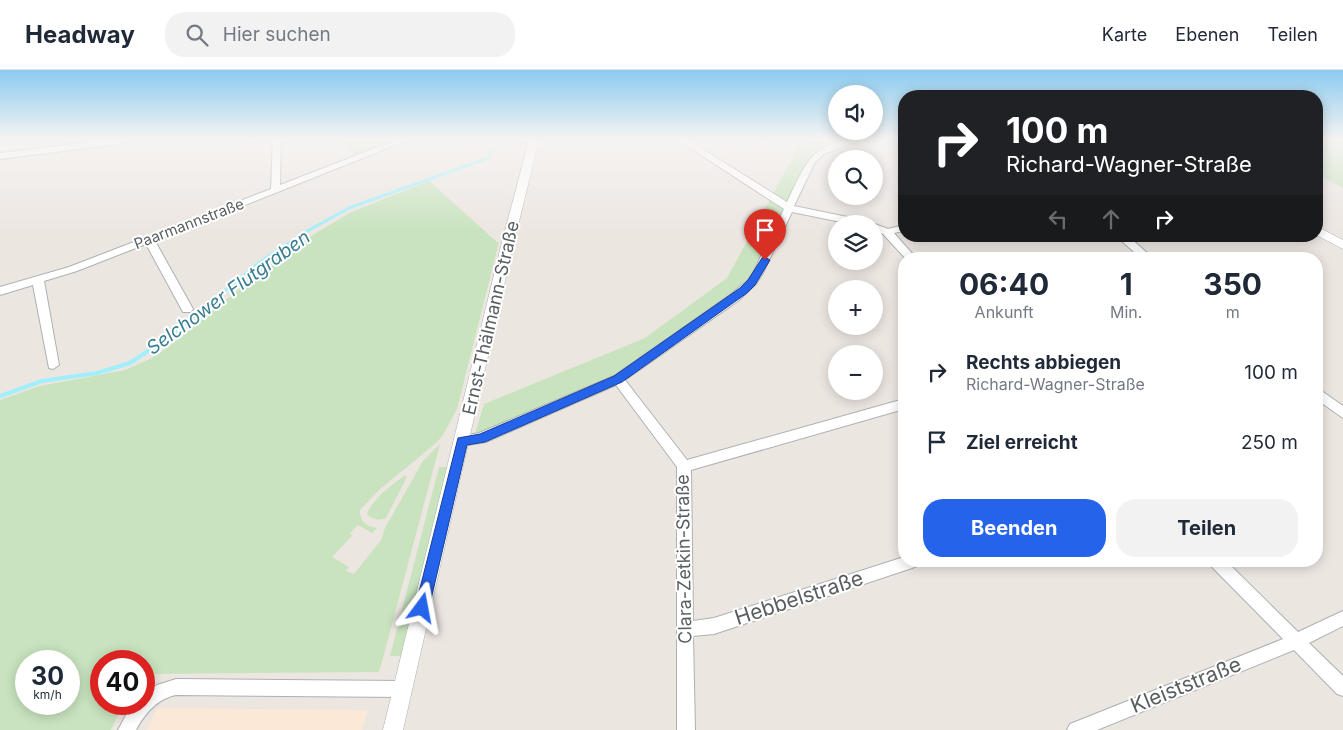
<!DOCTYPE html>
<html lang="de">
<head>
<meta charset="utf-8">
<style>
  :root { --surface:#fff; --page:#f2f2f3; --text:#1f2937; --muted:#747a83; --line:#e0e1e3; --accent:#2563eb }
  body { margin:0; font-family:Inter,sans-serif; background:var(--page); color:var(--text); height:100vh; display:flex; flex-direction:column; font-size:19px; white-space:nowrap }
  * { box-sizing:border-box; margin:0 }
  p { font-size:16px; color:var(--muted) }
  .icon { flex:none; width:28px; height:28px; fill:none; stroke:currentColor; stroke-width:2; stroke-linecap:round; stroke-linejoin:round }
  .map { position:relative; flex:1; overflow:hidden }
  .side { position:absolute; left:898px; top:182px; width:425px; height:315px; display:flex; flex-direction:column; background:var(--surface); border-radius:20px; box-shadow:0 2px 12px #0003 }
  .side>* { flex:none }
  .top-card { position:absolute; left:898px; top:20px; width:425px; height:152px; border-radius:20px; box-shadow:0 2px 12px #0003; background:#202124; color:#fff; overflow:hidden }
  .buttons { position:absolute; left:828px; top:15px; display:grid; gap:10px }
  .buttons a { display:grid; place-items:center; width:55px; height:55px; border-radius:50%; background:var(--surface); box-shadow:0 2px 12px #0003; font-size:25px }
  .speed { position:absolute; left:15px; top:580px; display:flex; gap:10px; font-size:25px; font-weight:700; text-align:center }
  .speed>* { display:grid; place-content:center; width:65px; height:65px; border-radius:50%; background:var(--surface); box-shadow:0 2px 12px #0003; line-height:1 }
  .speed small { font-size:12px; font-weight:400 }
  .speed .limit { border:8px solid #d22; background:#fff; color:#111 }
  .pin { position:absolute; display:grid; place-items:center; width:42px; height:42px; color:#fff; margin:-51px -21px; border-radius:50% 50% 50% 0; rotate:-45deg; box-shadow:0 0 5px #0007 }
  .pin .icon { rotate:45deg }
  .me { position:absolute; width:55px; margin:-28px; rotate:13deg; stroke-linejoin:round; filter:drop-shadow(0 0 4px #0008) }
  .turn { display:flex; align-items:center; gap:18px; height:105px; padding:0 25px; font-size:22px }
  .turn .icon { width:65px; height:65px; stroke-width:2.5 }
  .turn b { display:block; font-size:35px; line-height:42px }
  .lanes { display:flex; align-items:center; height:48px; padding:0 25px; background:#0003; justify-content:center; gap:25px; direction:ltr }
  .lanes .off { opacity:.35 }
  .eta { display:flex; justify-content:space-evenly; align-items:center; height:85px; text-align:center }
  .eta b { font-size:30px; font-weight:700; line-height:35px }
  .action { display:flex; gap:10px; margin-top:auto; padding:10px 25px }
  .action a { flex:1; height:58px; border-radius:20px; background:var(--accent); color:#fff; font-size:20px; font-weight:700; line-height:58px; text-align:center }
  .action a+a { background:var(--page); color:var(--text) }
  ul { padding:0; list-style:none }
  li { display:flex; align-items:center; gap:15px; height:70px; padding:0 25px }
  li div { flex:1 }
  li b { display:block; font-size:19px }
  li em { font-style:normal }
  header { display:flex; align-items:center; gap:30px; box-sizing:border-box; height:70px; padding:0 25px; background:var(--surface); border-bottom:1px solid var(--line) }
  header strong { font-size:24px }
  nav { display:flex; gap:28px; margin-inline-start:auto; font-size:18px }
  .search { width:350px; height:45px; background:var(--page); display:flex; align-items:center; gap:12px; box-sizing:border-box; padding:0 18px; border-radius:20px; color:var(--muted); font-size:19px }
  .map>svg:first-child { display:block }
</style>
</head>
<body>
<header>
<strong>Headway</strong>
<div class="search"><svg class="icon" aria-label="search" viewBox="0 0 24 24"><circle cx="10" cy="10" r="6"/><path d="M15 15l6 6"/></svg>Hier suchen</div>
<nav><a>Karte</a><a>Ebenen</a><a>Teilen</a></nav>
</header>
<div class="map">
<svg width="1343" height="660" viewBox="0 0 1343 660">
  <rect width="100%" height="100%" fill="#ece6e1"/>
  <!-- commercial -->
  <path fill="#fce8d6" d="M 157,638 L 368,640 L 362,660 L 147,660 Z"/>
  <!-- green -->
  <path fill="#c8e3be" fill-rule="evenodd" d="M 337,70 L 382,70 L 386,74 L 355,86 Z
    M 818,70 L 848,70 L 818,81 L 806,94 L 757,198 L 749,210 L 734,223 L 616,306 L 481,364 L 475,364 L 484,334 L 645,268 L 727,208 L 799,76 Z
    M 1316,70 L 1343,70 L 1343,118 L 1316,104 Z
    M 429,111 L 497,172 L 499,172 L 457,339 L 443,365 L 436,373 L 379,420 L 360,440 C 360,452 366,456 377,458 L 372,463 L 358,455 L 350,463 L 352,466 L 332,487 L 349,497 L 346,501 L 354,504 L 381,470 L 385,458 L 423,391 L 440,374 L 380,599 L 378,602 L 144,604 L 144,591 L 101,591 L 101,634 L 123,634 L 111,660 L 0,660 L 0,330 L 40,316 L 125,300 L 150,289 L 171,275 L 282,184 L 349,143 ZM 69,591 L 69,634 L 26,634 L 26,591 Z
    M 439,397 L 449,397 L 402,586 L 390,586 Z
    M 405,405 L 407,407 L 386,448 C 379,451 373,450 367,444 C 374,427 391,416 405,405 Z"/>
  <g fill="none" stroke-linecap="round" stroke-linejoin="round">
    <!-- stream-far1 -->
    <path stroke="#a1eefc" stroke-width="3" d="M 221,224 L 260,192 L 309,160 L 349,138 L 488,88 L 498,70"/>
    <!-- stream -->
    <path stroke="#a1eefc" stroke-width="4" d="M 0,326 L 42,311 L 97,303 L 130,293 L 163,271 L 222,223"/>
    <!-- minor casing -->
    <g stroke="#adb1b3" stroke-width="2">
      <path id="minor" d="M 107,70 L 131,70 L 127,73 L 0,89 L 0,83 Z
        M 273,70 L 281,70 L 280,115 L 396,70 L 408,70 L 155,171 L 193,239 L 191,242 L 183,242 L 146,174 L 77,201 L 44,211 L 59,295 L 53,299 L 49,298 L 33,215 L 0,225 L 0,217 L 69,197 L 271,119 Z
        M 678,70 L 688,70 L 787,132 C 805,95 812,70 860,70 L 824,84 L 814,94 L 794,136 L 867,151 L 888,159 L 904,155 L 904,161 L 894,163 L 917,189 L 906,189 L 883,164 L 874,160 L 874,154 L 851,154 L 792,142 L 763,203 L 756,214 L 738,231 L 625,310 L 687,390 L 904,329 L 904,339 L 691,400 L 693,551 L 714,548 L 904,487 L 904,491 L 919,491 L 917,496 L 912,498 L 714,564 L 693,566 L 695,660 L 677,660 L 677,397 L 616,315 L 486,372 L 462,376 L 457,375 L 455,371 L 457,367 L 479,363 L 614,306 L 730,225 L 748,210 L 753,203 L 784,139 Z
        M 1116,166 L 1128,166 L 1154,189 L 1142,189 Z
        M 1316,317 L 1343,336 L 1343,348 L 1316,329 Z
        M 1209,491 L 1226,491 L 1298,562 L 1343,541 L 1343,556 L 1309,573 L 1343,606 L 1343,626 L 1337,624 L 1294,580 L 1097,660 L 1067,660 L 1070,654 L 1283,569 L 1211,496 Z
        M 176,609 L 403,611 L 409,613 L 411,619 L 409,625 L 403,627 L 176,625 C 157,629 145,643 136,660 L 118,660 L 132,634 L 144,634 L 144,623 L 157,615 Z"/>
    </g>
    <!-- tertiary casing -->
    <g stroke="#adb1b3" stroke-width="1">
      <path id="tertiary" d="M 529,70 L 539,70 L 513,176 L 403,660 L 383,660 L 501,176 Z
        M 1316,156 L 1343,170 L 1343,179 L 1316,165 Z"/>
    </g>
    <!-- minor -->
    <use href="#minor" fill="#fff" fill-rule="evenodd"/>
    <!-- tertiary -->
    <use href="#tertiary" fill="#fff" fill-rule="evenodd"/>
  </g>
  <!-- sky -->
  <linearGradient id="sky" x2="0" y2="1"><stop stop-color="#8bcbf0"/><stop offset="0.43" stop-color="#f6f4f2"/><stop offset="1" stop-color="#f6f4f2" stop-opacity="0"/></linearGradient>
  <rect width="1343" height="162" fill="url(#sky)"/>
  <!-- route -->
  <path fill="#2563eb" stroke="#184099" d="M 765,187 L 770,190 L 755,215 L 747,223 L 622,312 L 485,372 L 467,375 L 429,538 L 427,543 L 422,545 L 417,543 L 415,538 L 458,368 L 480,364 L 614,306 L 740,218 L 748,210 L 762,188 Z"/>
  <g text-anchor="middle" stroke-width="4" stroke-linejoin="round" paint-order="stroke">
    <!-- far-street labels -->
    <g font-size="15" fill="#595f61" stroke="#fff">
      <text transform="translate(189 154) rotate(-21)" y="5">Paarmannstraße</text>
    </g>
    <!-- street labels -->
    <g font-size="18" fill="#595f61" stroke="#fff">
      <text transform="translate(491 248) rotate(-77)" y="6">Ernst-Thälmann-Straße</text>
      <text transform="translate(684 489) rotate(-91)" y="6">Clara-Zetkin-Straße</text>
    </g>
    <!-- water labels -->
    <g font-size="19" font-style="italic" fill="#387e93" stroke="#fff">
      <text transform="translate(228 222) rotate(-36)" y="7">Selchower Flutgraben</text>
    </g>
    <!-- near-street labels -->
    <g font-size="21" fill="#595f61" stroke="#fff">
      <text transform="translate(799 528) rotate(-18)" y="7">Hebbelstraße</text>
      <text transform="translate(1186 615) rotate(-22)" y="7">Kleiststraße</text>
    </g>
  </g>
</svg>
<div class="buttons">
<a><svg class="icon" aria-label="sound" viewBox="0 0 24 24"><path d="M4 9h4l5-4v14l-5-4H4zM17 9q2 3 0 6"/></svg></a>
<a><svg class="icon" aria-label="search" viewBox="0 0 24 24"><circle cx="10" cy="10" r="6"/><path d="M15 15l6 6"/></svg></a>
<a><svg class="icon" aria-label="layers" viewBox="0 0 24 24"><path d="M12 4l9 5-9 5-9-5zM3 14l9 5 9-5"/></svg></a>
<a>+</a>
<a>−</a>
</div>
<div class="speed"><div>30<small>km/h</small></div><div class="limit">40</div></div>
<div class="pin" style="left:765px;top:190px;background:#d93025"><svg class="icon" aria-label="arrive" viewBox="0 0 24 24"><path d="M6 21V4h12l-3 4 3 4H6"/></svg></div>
<svg class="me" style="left:422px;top:538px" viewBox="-20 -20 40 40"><path d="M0-17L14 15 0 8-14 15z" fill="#2563eb" stroke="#fff" stroke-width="4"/></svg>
<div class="top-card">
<div class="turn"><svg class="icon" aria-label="right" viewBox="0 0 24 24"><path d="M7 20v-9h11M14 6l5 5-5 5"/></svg><div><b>100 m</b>Richard-Wagner-Straße</div></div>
<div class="lanes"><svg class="icon off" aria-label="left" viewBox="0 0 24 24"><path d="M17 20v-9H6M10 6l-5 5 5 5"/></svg><svg class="icon off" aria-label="ahead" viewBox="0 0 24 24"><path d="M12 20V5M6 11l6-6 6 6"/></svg><svg class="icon" aria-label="right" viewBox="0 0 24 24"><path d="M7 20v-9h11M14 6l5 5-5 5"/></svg></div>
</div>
<section class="side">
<div class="eta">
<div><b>06:40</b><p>Ankunft</p></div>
<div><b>1</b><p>Min.</p></div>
<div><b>350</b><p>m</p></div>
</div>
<ul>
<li><svg class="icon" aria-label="right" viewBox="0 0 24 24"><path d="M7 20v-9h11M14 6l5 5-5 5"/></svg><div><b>Rechts abbiegen</b><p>Richard-Wagner-Straße</p></div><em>100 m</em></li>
<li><svg class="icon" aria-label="arrive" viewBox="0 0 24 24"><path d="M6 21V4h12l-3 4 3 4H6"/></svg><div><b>Ziel erreicht</b></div><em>250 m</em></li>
</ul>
<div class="action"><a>Beenden</a><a>Teilen</a></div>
</section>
</div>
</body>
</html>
